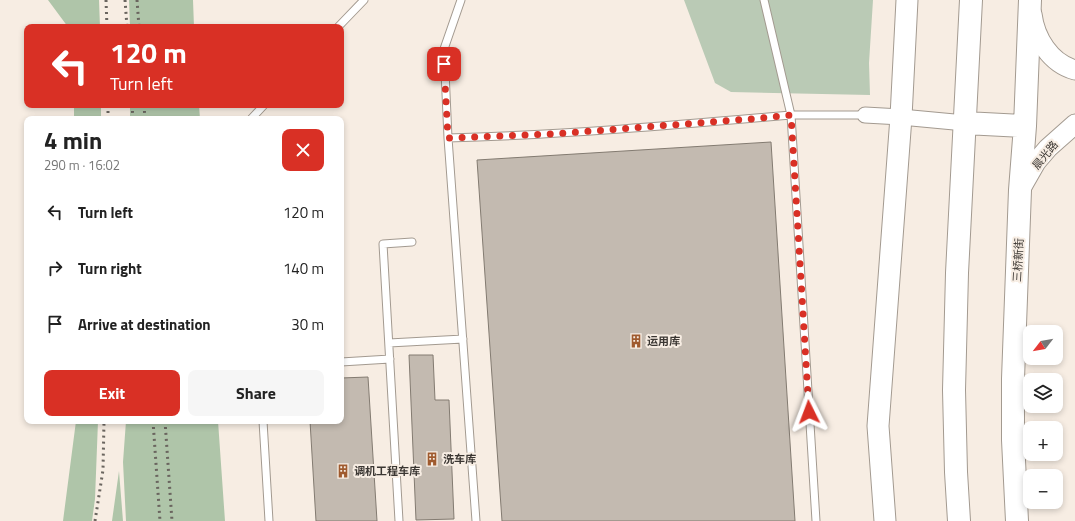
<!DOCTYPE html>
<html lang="en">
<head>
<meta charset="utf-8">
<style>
  :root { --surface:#fff; --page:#f6f6f6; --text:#222; --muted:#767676; --accent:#d93025 }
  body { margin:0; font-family:"Titillium Web","Noto Sans SC",sans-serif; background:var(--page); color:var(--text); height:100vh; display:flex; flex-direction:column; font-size:15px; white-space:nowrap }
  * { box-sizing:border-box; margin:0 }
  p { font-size:13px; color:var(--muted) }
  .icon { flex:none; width:22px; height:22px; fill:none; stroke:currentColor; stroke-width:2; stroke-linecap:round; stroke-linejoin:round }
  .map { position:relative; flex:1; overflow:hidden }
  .side { position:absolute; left:24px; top:116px; width:320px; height:308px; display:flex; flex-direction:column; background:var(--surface); border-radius:8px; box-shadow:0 2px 6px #0003 }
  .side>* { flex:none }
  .guide { position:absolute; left:24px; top:24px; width:320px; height:84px; border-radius:8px; box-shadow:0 2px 6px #0003; background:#d93025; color:#fff; overflow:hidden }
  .needle { width:26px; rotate:239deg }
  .tools { position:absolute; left:1023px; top:325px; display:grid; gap:8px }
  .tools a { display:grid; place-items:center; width:40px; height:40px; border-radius:8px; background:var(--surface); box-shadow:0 2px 6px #0003; font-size:20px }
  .pin { position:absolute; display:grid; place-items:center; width:34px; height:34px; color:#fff; margin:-17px; border-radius:8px; box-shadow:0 2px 6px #0006 }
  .me { position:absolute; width:44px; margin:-22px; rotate:357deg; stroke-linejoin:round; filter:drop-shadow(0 0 3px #0008) }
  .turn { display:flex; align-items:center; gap:14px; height:84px; padding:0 20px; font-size:18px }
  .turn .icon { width:52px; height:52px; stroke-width:2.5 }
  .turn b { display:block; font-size:28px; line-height:34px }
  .round { display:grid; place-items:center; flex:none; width:42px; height:42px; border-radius:8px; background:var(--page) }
  .headline { display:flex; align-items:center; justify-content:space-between; height:68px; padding:0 20px }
  h1 { font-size:24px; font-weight:700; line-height:30px }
  .cta { display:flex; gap:8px; margin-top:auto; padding:8px 20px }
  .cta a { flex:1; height:46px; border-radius:8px; background:var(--accent); color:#fff; font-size:16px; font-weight:700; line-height:46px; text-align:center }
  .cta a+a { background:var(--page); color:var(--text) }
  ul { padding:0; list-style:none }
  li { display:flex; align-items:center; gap:12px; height:56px; padding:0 20px }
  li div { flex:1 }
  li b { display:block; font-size:15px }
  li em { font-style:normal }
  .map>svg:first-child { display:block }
</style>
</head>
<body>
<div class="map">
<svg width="1075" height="521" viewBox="0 0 1075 521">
  <rect width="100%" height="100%" fill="#f7ede3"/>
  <!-- green -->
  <path fill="#bacab5" d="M 684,0 L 873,0 L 869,63 L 870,95 L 731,92 L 715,83 Z"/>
  <!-- forest -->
  <path fill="#afc5a9" d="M 48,0 L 99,0 L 100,27 L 68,27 Z
    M 129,0 L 193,0 L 194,27 L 130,27 Z
    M 74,105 L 101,105 L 101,119 L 74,119 Z
    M 130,105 L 199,105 L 200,119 L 130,119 Z
    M 76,421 L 98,421 L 95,499 L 92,521 L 63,521 Z
    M 126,421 L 218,421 L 225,521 L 126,521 L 123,462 Z
    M 119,471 L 123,521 L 112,521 Z"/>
  <!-- building -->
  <path fill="#c3bab0" stroke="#837b71" d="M 771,142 L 795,521 L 502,521 L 477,160 Z
    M 409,355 L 433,355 L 435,400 L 449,400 L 454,519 L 416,520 Z
    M 368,377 L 377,521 L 316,521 L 310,421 L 341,421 L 341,378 Z"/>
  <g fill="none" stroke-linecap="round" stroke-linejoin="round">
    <!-- service casing -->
    <g stroke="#a39a90" stroke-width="9">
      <path id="service" d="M 461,0 L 444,49 L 448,138 L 476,521
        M 338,27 L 364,0
        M 251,119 L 264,105
        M 448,138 C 563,135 677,125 791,115 L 764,0
        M 389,343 L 463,339
        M 341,362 L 390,359
        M 263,421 L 269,521
        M 399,521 L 383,244 L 412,242
        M 816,521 L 791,115 L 865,115"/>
    </g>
    <!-- minor casing -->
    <g stroke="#a39a90" stroke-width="17">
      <path id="minor" d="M 865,115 L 901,117 L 965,123"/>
    </g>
    <!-- tertiary casing -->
    <g stroke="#a39a90" stroke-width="21">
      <path id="tertiary" d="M 1032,14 C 1035,38 1050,63 1075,70
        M 1020,190 L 1036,162 L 1048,148 L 1075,124"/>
    </g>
    <!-- secondary casing -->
    <g stroke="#a39a90" stroke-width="23">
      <path id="secondary" d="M 885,521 L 878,426 L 901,117 L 907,0"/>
    </g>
    <!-- trunk casing -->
    <g stroke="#a39a90" stroke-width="24">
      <path id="trunk" d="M 965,123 L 1025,126
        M 959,521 L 956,472 L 954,390 L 957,273 L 971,0
        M 1017,521 L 1013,440 L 1013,379 L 1020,190 L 1025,126 L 1030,0"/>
    </g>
    <!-- service -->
    <use href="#service" stroke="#fff" stroke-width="7"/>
    <!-- minor -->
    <use href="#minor" stroke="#fff" stroke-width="15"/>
    <!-- tertiary -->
    <use href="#tertiary" stroke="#fff" stroke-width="19"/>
    <!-- secondary -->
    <use href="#secondary" stroke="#fff" stroke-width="21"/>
    <!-- trunk -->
    <use href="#trunk" stroke="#fff" stroke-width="22"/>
    <!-- rail -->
    <path stroke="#6a655f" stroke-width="3" stroke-dasharray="2 4" stroke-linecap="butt" d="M 106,0 L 107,27
      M 125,0 L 127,27
      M 137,0 L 139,27
      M 108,105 L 108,119
      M 132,105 L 133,119
      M 144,105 L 145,119
      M 153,421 L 160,521
      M 165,421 L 172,521
      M 95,521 L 103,470 L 104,421"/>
  </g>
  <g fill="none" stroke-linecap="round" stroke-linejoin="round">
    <!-- route -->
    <path stroke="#d93025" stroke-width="7" stroke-dasharray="0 12.6" d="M 444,64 L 448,138 L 553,134 L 750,119 L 791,115 L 809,412"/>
  </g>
  <!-- icons -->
  <defs>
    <g id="building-bare" transform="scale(1.08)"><path d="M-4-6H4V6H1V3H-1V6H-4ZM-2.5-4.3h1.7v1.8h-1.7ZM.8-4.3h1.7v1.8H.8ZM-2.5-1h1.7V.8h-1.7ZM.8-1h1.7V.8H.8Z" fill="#9f5a2e" stroke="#f7ede3" stroke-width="2.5" paint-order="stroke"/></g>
  </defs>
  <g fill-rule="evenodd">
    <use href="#building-bare" x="636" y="341"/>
    <use href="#building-bare" x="432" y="459"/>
    <use href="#building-bare" x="343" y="471"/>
  </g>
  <g text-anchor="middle" stroke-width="4" stroke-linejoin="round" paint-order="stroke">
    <!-- street labels -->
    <g font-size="11" fill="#3a3632" stroke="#f7ede3">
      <text transform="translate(1045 155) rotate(-50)" y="4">晨光路</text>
      <text transform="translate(1018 260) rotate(-87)" y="4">三桥新街</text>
    </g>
    <!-- poi labels -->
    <g font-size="11" font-weight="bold" fill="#3a3632" stroke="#f7ede3" text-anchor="start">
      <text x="647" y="345">运用库</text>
      <text x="443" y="463">洗车库</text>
      <text x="354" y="475">调机工程车库</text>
    </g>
  </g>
</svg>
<div class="tools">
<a><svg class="needle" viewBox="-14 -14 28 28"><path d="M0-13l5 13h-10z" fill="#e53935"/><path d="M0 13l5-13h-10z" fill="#767676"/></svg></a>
<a><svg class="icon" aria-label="layers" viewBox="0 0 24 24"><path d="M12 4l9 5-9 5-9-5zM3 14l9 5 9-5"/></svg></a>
<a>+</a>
<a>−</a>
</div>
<div class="pin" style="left:444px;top:64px;background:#d93025"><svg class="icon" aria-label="arrive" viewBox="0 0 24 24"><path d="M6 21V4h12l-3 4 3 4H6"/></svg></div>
<svg class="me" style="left:809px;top:412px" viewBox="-20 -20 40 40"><path d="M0-17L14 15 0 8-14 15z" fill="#d93025" stroke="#fff" stroke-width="4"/></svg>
<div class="guide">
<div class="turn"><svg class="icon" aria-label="left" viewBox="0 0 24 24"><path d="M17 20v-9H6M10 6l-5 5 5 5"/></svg><div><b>120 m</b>Turn left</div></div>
</div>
<section class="side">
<div class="headline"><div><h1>4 min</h1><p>290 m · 16:02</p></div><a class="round" style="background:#d93025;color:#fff"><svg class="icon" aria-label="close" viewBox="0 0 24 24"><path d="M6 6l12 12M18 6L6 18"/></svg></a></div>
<ul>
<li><svg class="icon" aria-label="left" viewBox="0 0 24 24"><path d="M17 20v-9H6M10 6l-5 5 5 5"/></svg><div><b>Turn left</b></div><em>120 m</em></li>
<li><svg class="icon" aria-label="right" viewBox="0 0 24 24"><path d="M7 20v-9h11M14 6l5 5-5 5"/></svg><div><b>Turn right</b></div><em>140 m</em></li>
<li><svg class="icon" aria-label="arrive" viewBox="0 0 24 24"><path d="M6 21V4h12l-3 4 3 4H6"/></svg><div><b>Arrive at destination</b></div><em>30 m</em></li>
</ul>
<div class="cta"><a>Exit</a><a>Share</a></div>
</section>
</div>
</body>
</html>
